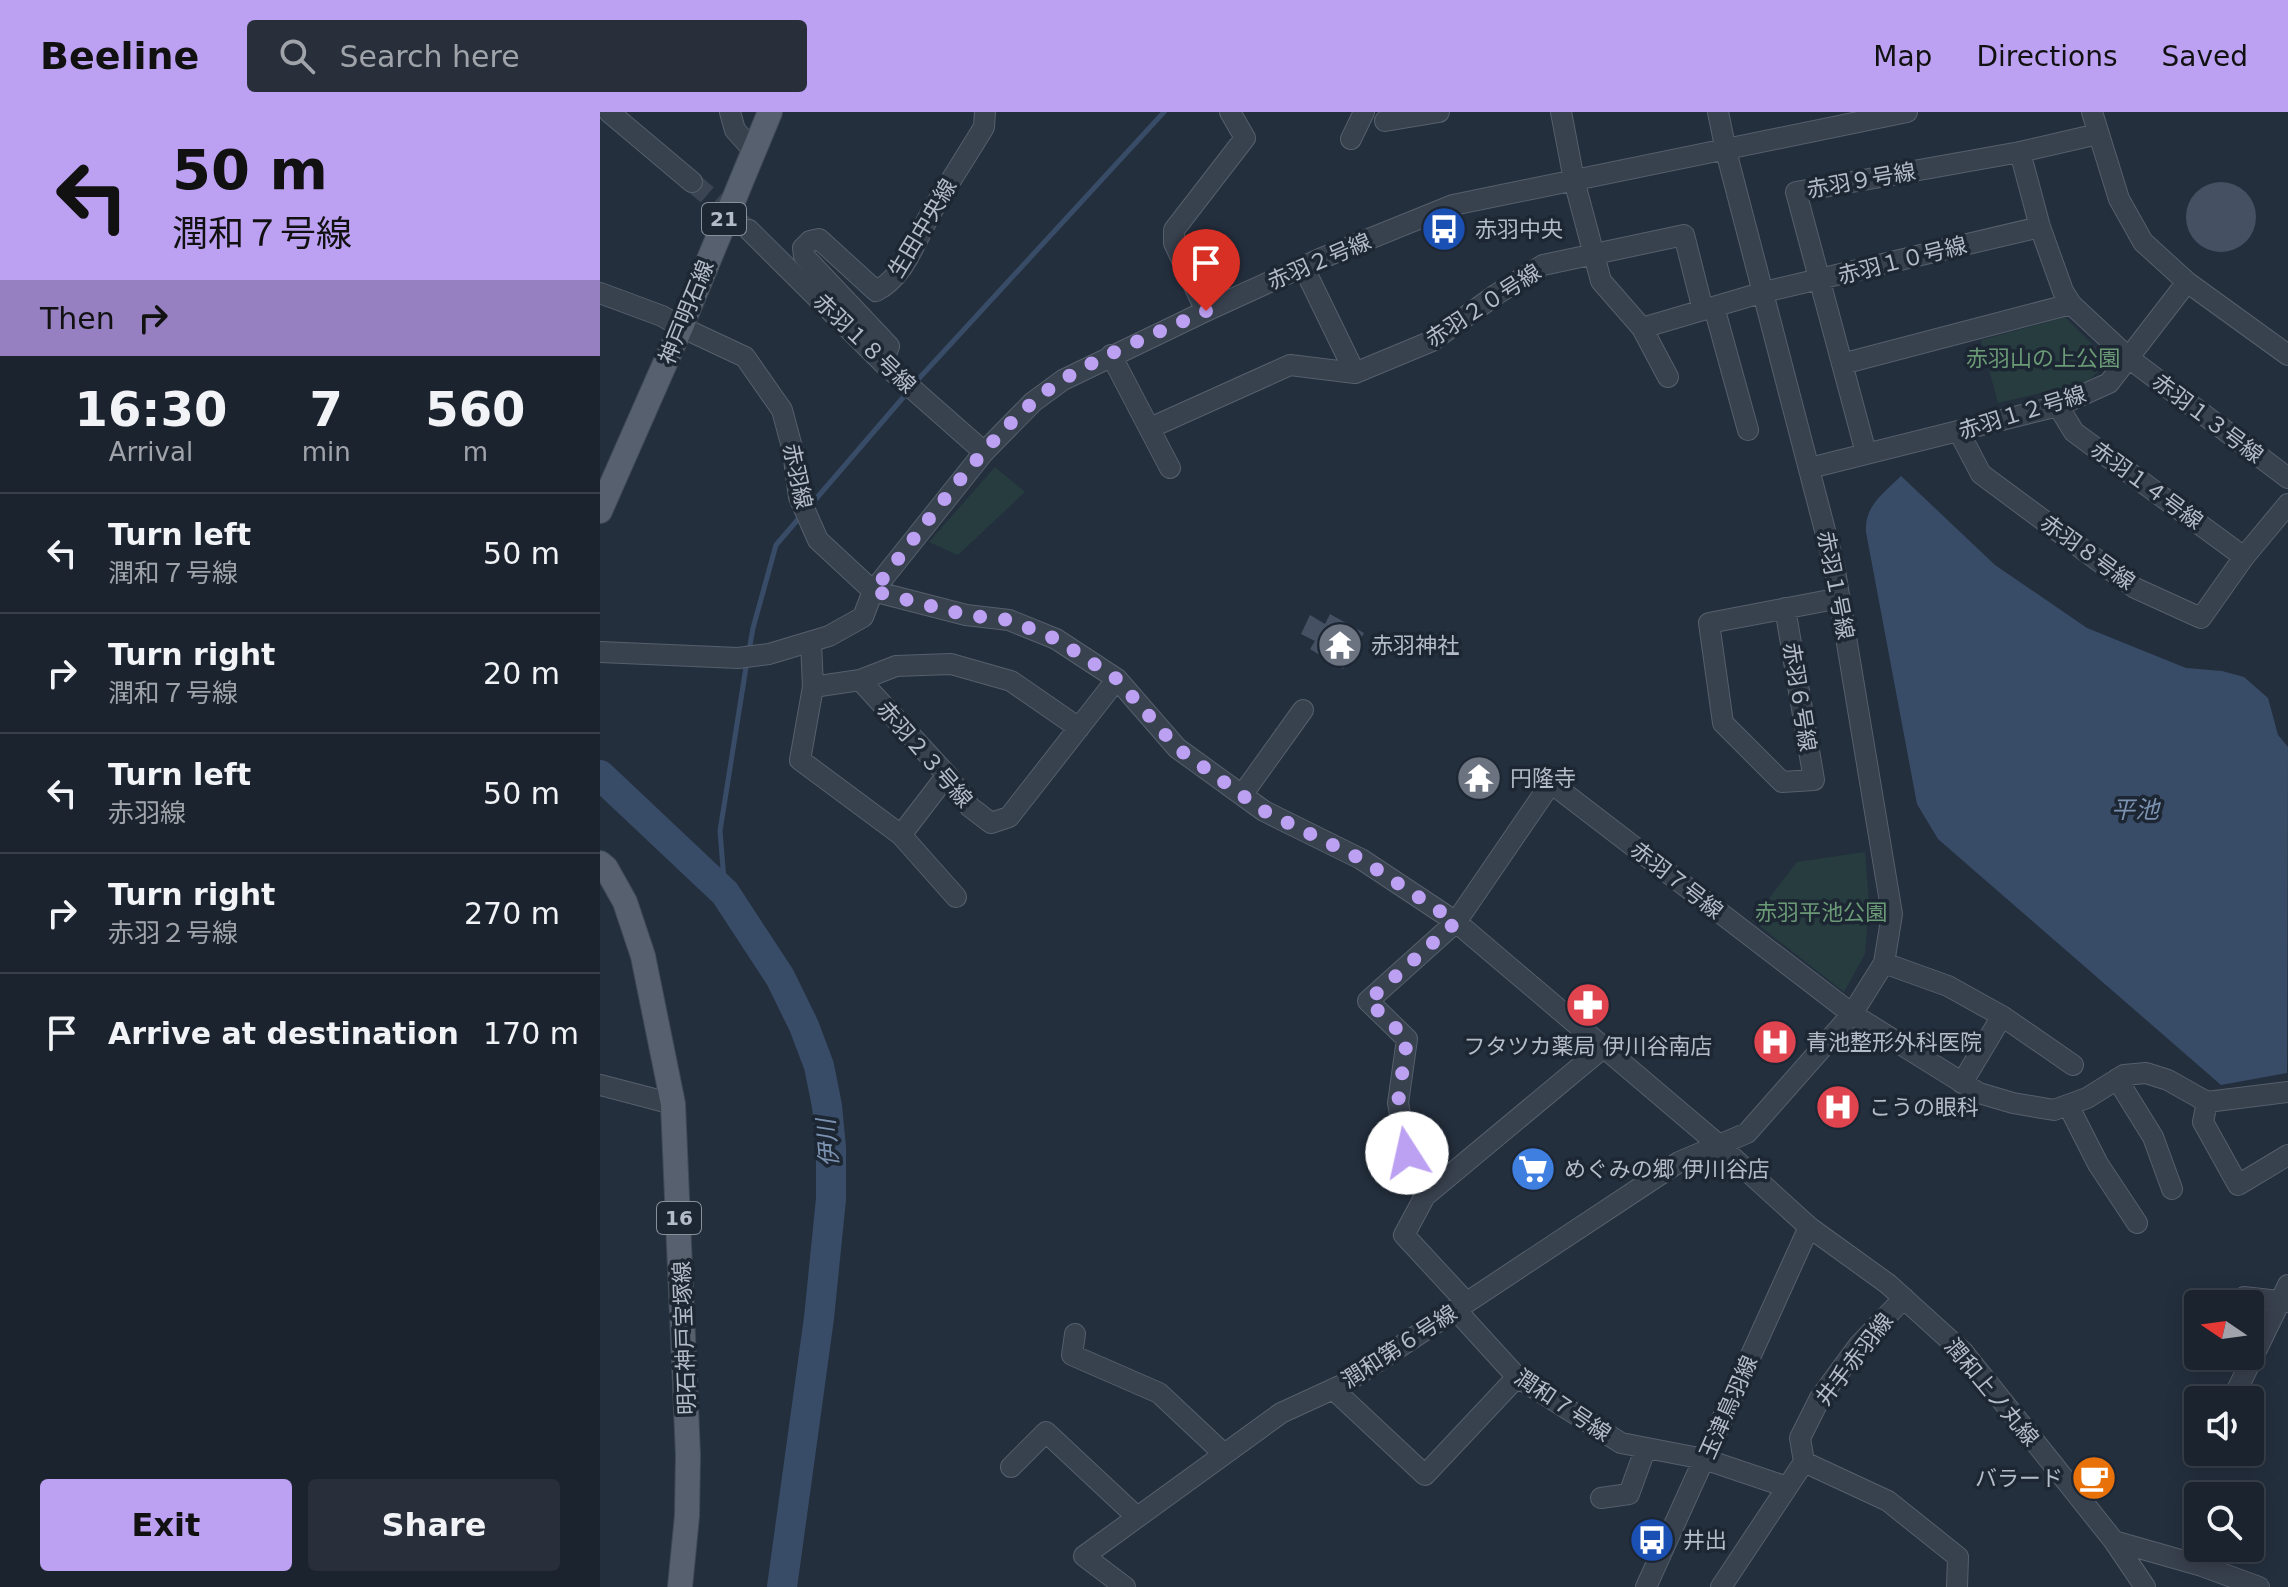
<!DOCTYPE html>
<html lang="en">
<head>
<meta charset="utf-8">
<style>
  :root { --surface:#1b232e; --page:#282f3a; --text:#f1f3f6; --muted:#a0a4aa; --line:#39404a; --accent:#bca0f2 }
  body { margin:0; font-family:"DejaVu Sans","Noto Sans JP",sans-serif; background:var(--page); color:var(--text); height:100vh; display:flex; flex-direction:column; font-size:30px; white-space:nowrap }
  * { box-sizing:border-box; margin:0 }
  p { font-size:26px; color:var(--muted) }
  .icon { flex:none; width:44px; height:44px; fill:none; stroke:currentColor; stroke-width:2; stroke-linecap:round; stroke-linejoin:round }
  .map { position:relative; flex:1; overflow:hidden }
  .sheet { display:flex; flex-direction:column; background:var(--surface); width:600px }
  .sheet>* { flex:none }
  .hud { background:#bca0f2; color:#111; overflow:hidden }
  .needle { width:52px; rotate:283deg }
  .buttons { position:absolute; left:1584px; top:1178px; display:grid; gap:16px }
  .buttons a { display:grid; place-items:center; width:80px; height:80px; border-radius:8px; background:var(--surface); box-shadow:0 4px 20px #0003,0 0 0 2px var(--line); font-size:40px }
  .pin { position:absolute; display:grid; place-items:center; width:68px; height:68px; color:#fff; margin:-82px -34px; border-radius:50% 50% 50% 0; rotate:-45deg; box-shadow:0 0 8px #0007 }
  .pin .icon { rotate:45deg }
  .me { position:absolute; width:88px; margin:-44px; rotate:350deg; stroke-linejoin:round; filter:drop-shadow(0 0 6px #0008) }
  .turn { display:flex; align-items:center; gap:28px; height:168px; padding:0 40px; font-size:36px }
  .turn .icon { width:104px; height:104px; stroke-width:2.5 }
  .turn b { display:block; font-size:56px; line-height:68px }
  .then { display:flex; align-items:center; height:76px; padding:0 40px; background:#0003; gap:16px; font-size:30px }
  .eta { display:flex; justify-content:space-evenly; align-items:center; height:136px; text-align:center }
  .eta b { font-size:48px; font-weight:700; line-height:56px }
  .action { display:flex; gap:16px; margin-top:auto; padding:16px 40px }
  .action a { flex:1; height:92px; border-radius:8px; background:var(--accent); color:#111; font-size:32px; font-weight:700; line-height:92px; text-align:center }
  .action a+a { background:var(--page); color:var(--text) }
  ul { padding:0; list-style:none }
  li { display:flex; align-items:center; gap:24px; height:120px; padding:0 40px; border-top:2px solid var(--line) }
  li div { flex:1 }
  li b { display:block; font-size:30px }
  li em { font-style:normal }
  header { display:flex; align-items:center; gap:48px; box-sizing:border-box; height:112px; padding:0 40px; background:var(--accent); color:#111 }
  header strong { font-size:38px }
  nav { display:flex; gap:44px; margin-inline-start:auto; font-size:28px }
  .search { width:560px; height:72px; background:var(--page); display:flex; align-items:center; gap:20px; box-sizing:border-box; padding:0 28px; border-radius:8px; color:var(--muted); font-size:30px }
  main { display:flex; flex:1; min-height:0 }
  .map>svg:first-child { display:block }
</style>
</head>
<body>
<header>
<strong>Beeline</strong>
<div class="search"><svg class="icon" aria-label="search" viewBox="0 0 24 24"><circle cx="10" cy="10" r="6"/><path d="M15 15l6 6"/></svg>Search here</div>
<nav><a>Map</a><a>Directions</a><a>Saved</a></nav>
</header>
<main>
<section class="sheet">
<div class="hud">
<div class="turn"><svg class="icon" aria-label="left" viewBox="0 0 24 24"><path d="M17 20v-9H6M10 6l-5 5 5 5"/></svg><div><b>50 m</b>潤和７号線</div></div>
<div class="then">Then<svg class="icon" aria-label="right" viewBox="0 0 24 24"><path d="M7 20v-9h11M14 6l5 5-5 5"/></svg></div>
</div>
<div class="eta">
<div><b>16:30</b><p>Arrival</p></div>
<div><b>7</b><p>min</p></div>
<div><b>560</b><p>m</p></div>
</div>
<ul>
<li><svg class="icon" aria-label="left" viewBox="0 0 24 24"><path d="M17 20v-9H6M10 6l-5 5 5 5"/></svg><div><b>Turn left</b><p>潤和７号線</p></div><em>50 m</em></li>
<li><svg class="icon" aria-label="right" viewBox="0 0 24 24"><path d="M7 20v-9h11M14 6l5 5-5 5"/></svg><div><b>Turn right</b><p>潤和７号線</p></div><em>20 m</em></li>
<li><svg class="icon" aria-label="left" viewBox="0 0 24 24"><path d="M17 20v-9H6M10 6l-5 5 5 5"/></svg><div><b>Turn left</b><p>赤羽線</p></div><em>50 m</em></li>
<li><svg class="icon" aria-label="right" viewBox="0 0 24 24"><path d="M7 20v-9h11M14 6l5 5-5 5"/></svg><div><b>Turn right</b><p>赤羽２号線</p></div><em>270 m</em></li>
<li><svg class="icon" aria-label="arrive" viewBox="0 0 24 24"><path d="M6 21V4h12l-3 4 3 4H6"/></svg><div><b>Arrive at destination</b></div><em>170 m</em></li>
</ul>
<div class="action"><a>Exit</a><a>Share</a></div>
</section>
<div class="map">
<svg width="1688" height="1475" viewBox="0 0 1688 1475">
  <rect width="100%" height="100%" fill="#242f3e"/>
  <!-- green -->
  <path fill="#263c3f" d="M 1465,205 L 1509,249 L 1487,270 L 1398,291 L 1381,228 Z
    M 395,355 L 425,380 L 358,443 L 329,430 Z
    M 1265,740 L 1269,789 L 1265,842 L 1244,880 L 1152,808 L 1197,750 Z"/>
  <!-- water -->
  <path fill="#394c67" d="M 1301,364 L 1395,453 L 1487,516 L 1586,556 L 1622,559 L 1644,565 L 1668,586 L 1678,623 L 1688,635 L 1687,961 L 1621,973 L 1338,727 L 1317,692 L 1266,420 C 1264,394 1284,381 1301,364 Z"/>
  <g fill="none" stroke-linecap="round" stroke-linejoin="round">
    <!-- stream -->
    <path stroke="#394c67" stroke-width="5" d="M 313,273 L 564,0
      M 209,395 L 307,281
      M 149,539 L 153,516 L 176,433 L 200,405
      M 125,781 L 120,719 L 147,549"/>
    <!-- river -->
    <path stroke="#394c67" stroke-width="30" d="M 0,663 L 125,781 L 180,865 L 204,914 L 219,954 L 227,994 L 231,1036 L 231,1087 L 219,1206 L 182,1475"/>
  </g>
  <!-- building -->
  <path fill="#455162" d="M1586 105a35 35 0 1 1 70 0a35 35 0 1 1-70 0Z
    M 730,502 L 764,521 L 743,557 L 710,537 L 715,529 L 701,522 L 710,503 L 725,512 Z"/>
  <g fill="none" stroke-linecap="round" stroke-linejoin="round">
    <!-- minor-tunnel -->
    <path stroke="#3a4453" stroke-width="20" stroke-dasharray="20 10" stroke-linecap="butt" d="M 92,70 L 149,118"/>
    <!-- minor casing -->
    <g stroke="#565f6c" stroke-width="22">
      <path id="minor" d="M 9,0 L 92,70
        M 130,0 L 135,18 L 153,38
        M 961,0 L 974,68 L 1001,169 L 1042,216 L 1068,265
        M 1492,0 L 1519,87 L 1543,130 L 1587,170 L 1688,243
        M 785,9 L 839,0
        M 751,27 L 764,0
        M 1420,40 L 1440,115 L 1463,179 L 1471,192 L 1530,247 L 1688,366
        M 149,118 L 283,251 L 384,340
        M 703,154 L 755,261
        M 0,181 L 62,204 L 81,215 L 145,245 L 182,298 L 193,339 L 199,385 L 218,428 L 273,479 L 366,503 L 409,508 L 456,527 L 517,567 L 577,636 L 664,699 L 761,747 L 856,810 L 1120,1034 L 1209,1115 L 1288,1172 L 1364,1241 L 1514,1429 L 1545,1475
        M 1114,195 L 1148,318
        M 606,199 L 574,131 L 574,118 L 645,26 L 630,0
        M 1042,216 L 1164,180 L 1440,115
        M 511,243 L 570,356
        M 283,251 L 289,234 L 204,144 L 203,136 L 210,129 L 219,127 L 276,179 C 306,164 316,126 332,99 C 349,71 367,43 384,15 L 385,0
        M 1242,252 L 1471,192
        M 1458,294 L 1474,320 L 1644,445
        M 550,316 L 690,253 L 755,261 L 832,229 L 897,182 L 943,153 L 1084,123 L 1103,198
        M 1359,320 L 1381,362 L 1535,476 L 1601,506 L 1644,445 L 1688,392
        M 1266,341 L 1196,80 L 1420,40 L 1498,22
        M 1210,356 L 1458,294 L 1509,271 L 1587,170
        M 1185,496 L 1214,668 L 1182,670 L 1123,611 L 1109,511 L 1240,486
        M 211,531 L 213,575 L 200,648 L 301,723 L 347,663
        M 0,540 L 138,546 L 169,542 L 229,524 L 263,505 L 273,479 L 384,340 L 433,290 L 463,268 L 606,199 L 722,146 L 853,93 L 1307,0
        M 260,568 L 347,663 L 370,695 L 391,711 L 409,705 L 517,567
        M 213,575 L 260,568 L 296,554 L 351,552 L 411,569 L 479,616
        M 642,683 L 703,598
        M 301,723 L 356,785
        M 1284,851 L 1348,874 L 1402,904 L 1473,953
        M 1517,967 L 1553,1025 L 1572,1077
        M 1362,971 L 1402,904
        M 0,973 L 73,992
        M 1607,990 L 1603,1010 L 1638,1073 L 1688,1043
        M 1468,993 L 1498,1052 L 1537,1111
        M 825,1084 L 1004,935
        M 1644,1185 L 1688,1190
        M 866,1190 L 804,1123 L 825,1084 L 807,1041 L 798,991 L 807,927 L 768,889 L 856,810 L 951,671 L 1252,902 L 1379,981 L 1413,991 L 1454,998 L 1487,986 L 1524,963 L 1546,961 L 1568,968 L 1607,990 L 1688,980
        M 855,1197 L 917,1265 L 1021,1331 L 1104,1347 L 1187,1375
        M 475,1222 L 472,1243 L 559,1281 L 624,1342
        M 733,1277 L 825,1363 L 917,1265
        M 1635,1282 L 1688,1173
        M 1204,1350 L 1288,1389 L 1358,1445 L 1357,1475
        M 411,1355 L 446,1320 L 537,1405
        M 1001,1386 L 1029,1382 L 1045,1338
        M 1514,1429 L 1602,1454 L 1659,1475
        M 525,1475 L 484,1444 L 681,1301 L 742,1273 L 1079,1050 L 1147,1021 L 1252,902 L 1284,851 L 1292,802 L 1234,453 L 1126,39 L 1118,0
        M 1046,1475 L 1209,1115
        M 1121,1475 L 1204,1350 L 1200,1326 L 1220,1286 L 1259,1233 L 1304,1186"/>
    </g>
    <!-- major casing -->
    <g stroke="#414a57" stroke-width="26">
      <path id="major" d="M 0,399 L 81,215 L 170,0
        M 0,751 L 6,756 L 25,790 L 43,844 L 73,992 L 88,1343 L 87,1404 L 80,1475"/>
    </g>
    <!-- minor -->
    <use href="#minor" stroke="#38414e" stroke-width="20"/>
    <!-- major -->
    <use href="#major" stroke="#56606e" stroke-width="24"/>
  </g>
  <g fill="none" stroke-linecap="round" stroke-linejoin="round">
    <!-- route -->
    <path stroke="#bca0f2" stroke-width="14" stroke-dasharray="0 25.2" d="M 606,199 C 554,223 473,253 432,291 C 373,343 322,418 273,479 L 366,503 L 409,508 L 456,527 L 517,567 L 577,636 L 664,699 L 761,747 L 856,810 L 768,889 L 807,927 L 798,991 L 807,1041"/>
  </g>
  <!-- icons -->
  <defs>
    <g id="bus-disc" transform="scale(2.3)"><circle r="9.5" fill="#1a4fb4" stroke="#1d2633"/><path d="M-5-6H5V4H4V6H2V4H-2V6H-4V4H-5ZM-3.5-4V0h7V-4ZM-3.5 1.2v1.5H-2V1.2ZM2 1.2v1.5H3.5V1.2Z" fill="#fff"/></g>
    <g id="temple-disc" transform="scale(2.3)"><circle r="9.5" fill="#6b7280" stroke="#1d2633"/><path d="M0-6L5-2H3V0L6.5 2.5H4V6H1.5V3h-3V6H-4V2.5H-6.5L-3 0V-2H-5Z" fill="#fff"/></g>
    <g id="pharmacy-disc" transform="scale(2.3)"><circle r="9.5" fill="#e0444e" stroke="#1d2633"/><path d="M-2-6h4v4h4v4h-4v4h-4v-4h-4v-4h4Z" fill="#fff"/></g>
    <g id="hospital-disc" transform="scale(2.3)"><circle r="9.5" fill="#e0444e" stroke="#1d2633"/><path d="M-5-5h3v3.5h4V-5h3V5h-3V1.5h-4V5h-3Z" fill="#fff"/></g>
    <g id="supermarket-disc" transform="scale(2.3)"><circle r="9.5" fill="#3f7fe0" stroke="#1d2633"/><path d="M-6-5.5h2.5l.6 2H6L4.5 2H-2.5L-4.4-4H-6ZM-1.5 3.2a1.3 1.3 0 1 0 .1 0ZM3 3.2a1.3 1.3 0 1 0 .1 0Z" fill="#fff"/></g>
    <g id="cafe-disc" transform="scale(2.3)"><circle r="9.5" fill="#e8710a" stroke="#1d2633"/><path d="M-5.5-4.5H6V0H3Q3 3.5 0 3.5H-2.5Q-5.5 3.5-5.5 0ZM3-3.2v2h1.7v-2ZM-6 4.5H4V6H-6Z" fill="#fff"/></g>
  </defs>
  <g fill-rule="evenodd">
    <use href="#bus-disc" x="844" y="117"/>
    <use href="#temple-disc" x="740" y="533"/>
    <use href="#temple-disc" x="879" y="666"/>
    <use href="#pharmacy-disc" x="988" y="893"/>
    <use href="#hospital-disc" x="1175" y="930"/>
    <use href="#hospital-disc" x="1238" y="995"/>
    <use href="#supermarket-disc" x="933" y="1057"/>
    <use href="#cafe-disc" x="1494" y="1366"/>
    <use href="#bus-disc" x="1052" y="1428"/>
  </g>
  <g text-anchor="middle" stroke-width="7" stroke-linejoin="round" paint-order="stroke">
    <!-- shield labels -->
    <g fill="#1d2633" stroke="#878f9c" stroke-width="2">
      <rect x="102" y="91" width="44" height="32" rx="6"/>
      <rect x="57" y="1090" width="44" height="32" rx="6"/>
    </g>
    <g font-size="20" font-weight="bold" fill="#b4bcc9">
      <text x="124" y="114">21</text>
      <text x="79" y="1113">16</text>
    </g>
    <!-- street labels -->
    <g font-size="22" fill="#b4bcc9" stroke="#1d2633">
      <text transform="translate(1261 68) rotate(-10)" y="8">赤羽９号線</text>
      <text transform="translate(322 116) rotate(-59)" y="8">生田中央線</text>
      <text transform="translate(1302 148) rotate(-14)" y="8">赤羽１０号線</text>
      <text transform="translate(719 149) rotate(-23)" y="8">赤羽２号線</text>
      <text transform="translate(883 193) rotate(-33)" y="8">赤羽２０号線</text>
      <text transform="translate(86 200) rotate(-68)" y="8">神戸明石線</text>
      <text transform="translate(265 231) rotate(44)" y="8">赤羽１８号線</text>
      <text transform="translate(1422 300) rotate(-17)" y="8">赤羽１２号線</text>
      <text transform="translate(1608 306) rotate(37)" y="8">赤羽１３号線</text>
      <text transform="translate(198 364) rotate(78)" y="8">赤羽線</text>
      <text transform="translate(1547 373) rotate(36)" y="8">赤羽１４号線</text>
      <text transform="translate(1488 440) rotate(36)" y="8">赤羽８号線</text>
      <text transform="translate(1236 473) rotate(79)" y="8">赤羽１号線</text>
      <text transform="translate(1200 585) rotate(81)" y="8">赤羽６号線</text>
      <text transform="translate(325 642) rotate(49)" y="8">赤羽２３号線</text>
      <text transform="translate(1077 768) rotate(38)" y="8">赤羽７号線</text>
      <text transform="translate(84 1226) rotate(-92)" y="8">明石神戸宝塚線</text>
      <text transform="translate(799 1234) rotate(-33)" y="8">潤和第６号線</text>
      <text transform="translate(1254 1247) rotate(-52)" y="8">井手赤羽線</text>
      <text transform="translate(1392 1280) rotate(50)" y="8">潤和上ノ丸線</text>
      <text transform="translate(963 1293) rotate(34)" y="8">潤和７号線</text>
      <text transform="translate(1128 1295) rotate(-66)" y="8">玉津鳥羽線</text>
    </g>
    <!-- poi labels -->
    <g font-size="22" fill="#b4bcc9" stroke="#1d2633" text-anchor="start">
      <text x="875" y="125">赤羽中央</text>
      <text x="771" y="541">赤羽神社</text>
      <text x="910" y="674">円隆寺</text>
      <text x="1206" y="938">青池整形外科医院</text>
      <text x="988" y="942" text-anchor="middle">フタツカ薬局 伊川谷南店</text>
      <text x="1269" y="1003">こうの眼科</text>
      <text x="964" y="1065">めぐみの郷 伊川谷店</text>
      <text x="1463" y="1374" text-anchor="end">バラード</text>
      <text x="1083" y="1436">井出</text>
    </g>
    <!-- park labels -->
    <g font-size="22" fill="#6b9a76" stroke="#1d2633">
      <text x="1443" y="254">赤羽山の上公園</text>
      <text x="1221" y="808">赤羽平池公園</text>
    </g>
    <!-- water labels -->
    <g font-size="24" font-style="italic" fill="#7c92b1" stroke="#1d2633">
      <text x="1535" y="706">平池</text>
      <text transform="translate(228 1031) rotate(-95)" y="8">伊川</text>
    </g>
  </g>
</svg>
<div class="buttons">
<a><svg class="needle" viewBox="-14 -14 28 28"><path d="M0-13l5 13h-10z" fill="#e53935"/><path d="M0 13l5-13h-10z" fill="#a0a4aa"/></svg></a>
<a><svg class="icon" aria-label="sound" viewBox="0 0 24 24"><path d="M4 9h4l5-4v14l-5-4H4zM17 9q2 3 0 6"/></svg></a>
<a><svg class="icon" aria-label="search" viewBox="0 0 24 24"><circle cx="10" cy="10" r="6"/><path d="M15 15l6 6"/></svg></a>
</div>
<div class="pin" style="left:606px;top:199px;background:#d93025"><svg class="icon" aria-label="arrive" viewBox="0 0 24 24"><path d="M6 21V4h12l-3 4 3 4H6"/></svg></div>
<svg class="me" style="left:807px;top:1041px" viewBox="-20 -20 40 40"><circle r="19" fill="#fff"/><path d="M0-13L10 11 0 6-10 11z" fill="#bca0f2"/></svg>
</div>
</main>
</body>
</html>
